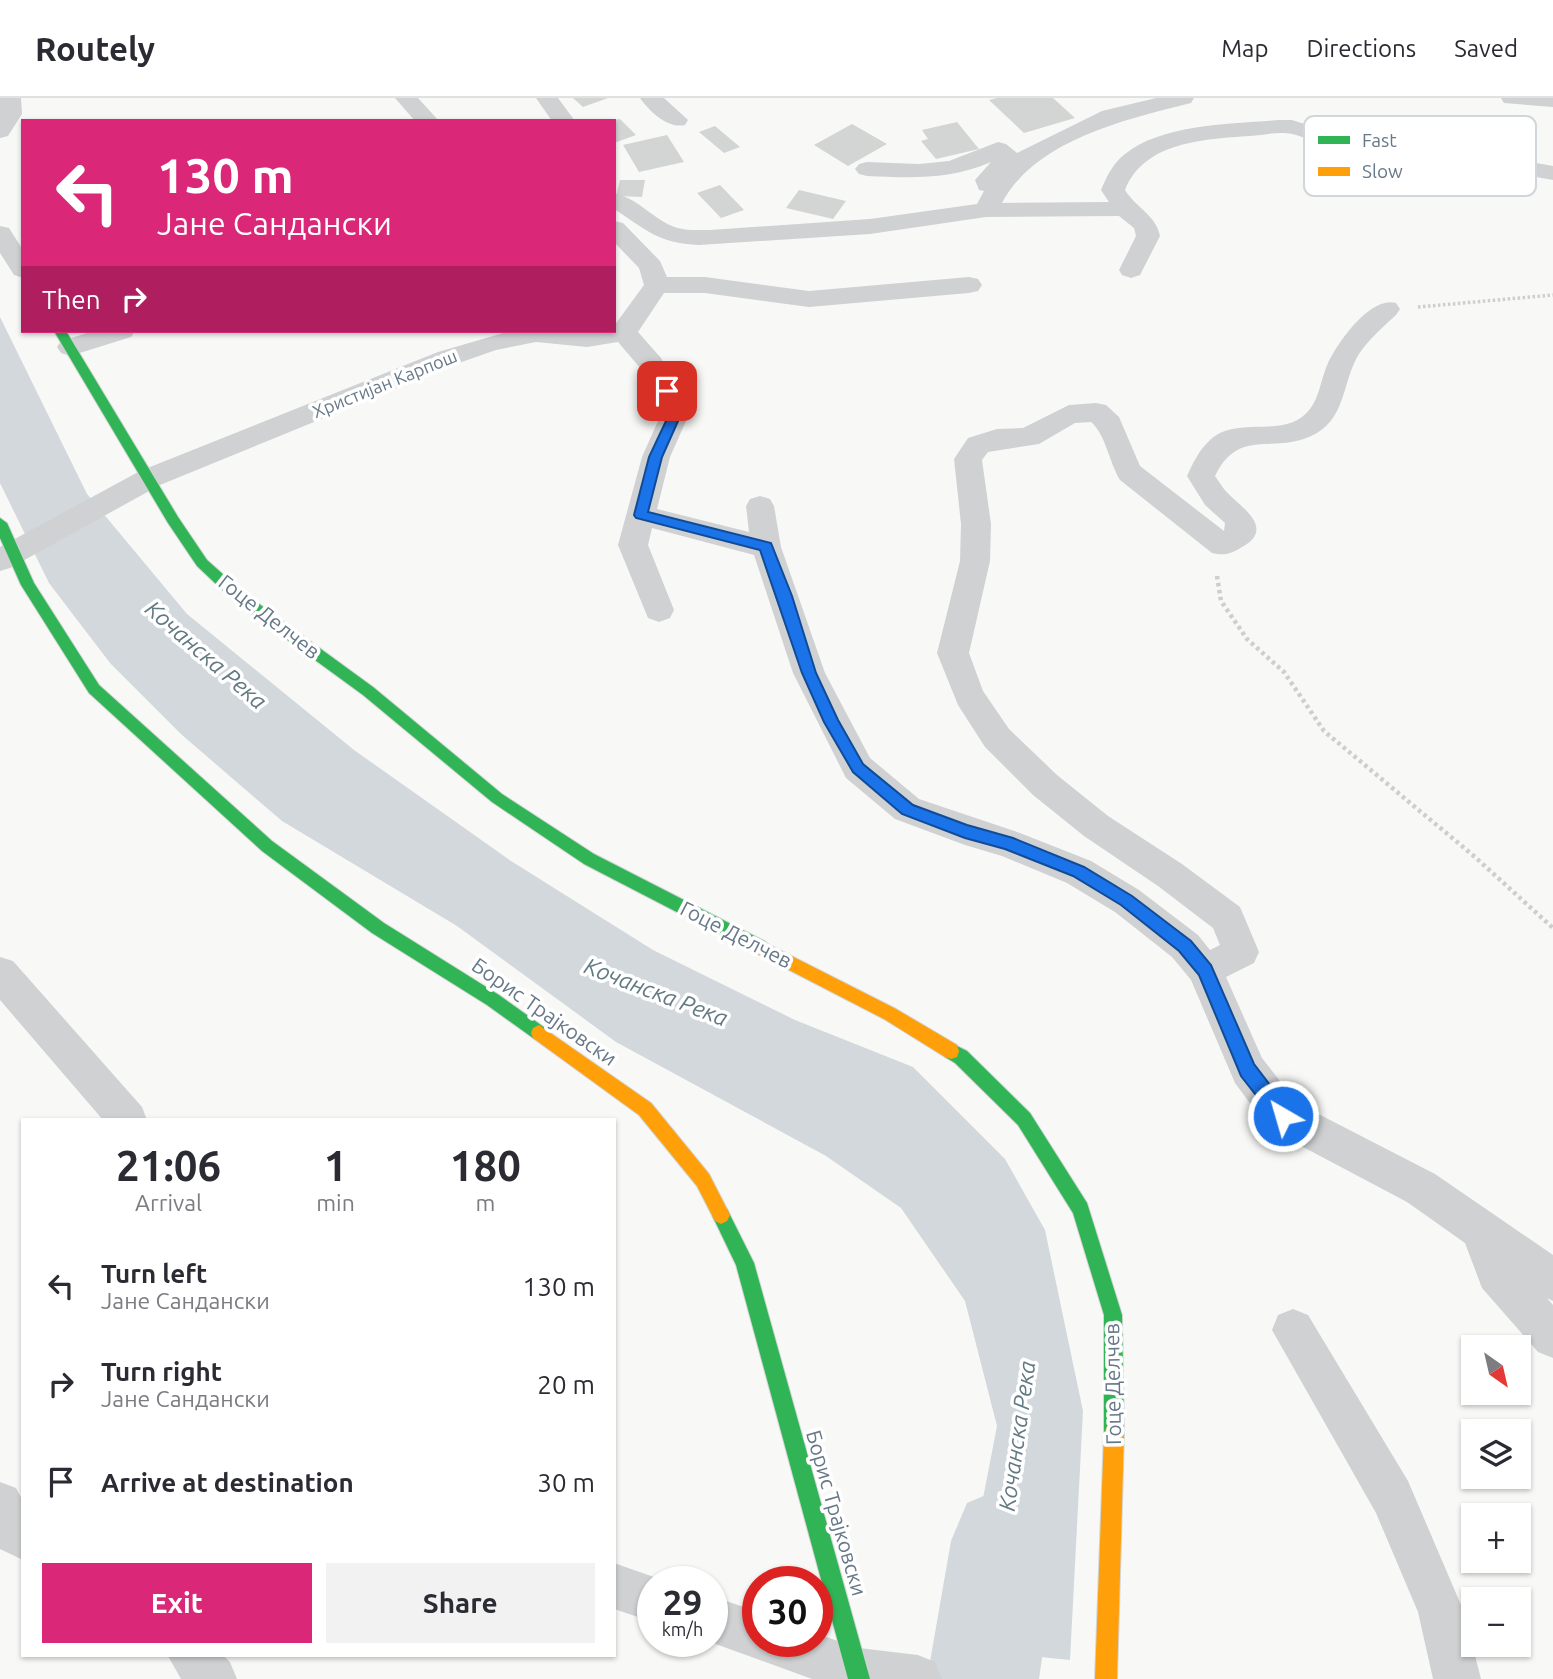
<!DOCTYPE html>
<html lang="en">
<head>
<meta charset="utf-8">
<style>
  :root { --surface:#fff; --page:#f2f2f3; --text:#2b2b33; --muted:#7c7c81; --line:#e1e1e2; --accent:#db2777 }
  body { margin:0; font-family:Ubuntu,sans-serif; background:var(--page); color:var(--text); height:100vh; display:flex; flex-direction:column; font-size:26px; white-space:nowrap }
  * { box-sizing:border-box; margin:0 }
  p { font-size:23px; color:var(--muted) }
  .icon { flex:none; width:38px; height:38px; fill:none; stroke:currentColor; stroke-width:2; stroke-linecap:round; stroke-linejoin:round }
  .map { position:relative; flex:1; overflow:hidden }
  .sheet { position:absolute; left:21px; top:1020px; width:595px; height:539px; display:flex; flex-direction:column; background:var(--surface); border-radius:0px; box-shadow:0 2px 5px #0004 }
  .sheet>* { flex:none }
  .banner { position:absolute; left:21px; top:21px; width:595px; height:214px; border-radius:0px; box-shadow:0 2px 5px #0004; background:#db2777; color:#fff; overflow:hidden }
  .needle { width:46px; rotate:146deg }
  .fabs { position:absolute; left:1461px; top:1237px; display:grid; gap:14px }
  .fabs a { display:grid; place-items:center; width:70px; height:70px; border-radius:0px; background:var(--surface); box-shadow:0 2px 5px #0004; font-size:35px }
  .speed { position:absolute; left:637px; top:1468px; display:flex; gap:14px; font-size:35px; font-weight:700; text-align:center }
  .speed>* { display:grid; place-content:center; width:91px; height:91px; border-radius:50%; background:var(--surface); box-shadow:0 2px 5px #0004; line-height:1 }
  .speed small { font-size:18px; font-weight:400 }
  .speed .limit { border:10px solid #d22; background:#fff; color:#111 }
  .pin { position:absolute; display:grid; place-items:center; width:60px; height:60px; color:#fff; margin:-30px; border-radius:14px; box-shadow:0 4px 10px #0006 }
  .me { position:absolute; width:77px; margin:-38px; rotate:322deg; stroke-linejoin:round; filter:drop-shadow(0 0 5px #0008) }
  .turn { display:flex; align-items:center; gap:24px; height:147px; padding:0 21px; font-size:32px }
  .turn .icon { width:91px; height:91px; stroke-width:2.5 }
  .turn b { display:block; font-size:49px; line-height:60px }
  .then { display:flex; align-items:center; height:66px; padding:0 21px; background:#0003; gap:14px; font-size:26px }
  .eta { display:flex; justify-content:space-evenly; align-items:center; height:119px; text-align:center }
  .eta b { font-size:42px; font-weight:700; line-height:49px }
  .button { display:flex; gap:14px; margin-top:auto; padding:14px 21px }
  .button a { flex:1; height:80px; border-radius:0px; background:var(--accent); color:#fff; font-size:28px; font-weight:700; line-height:80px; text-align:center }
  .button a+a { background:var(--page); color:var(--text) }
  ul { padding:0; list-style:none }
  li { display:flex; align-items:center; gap:21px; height:98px; padding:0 21px }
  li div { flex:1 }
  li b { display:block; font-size:26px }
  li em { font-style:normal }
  header { display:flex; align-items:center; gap:42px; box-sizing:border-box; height:98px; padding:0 35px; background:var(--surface); border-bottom:2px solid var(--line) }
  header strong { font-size:33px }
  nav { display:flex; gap:38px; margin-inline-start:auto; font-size:24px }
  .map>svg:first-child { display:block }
</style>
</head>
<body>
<header>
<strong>Routely</strong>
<nav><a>Map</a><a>Directions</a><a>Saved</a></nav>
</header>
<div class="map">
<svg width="1553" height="1581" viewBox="0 0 1553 1581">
  <rect width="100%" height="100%" fill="#f8f8f7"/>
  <!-- water -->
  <path fill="#d2d8dc" d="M 0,219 L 87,396 L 187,516 L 354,652 L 511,763 L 653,852 L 795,922 L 913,969 L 1005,1061 L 1045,1132 L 1083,1313 L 1070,1562 L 954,1550 L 997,1328 L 965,1203 L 901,1110 L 826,1058 L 616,944 L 457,828 L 282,723 L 182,637 L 110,565 L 49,485 L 0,385 Z"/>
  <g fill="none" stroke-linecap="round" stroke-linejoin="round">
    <!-- river -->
    <path fill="#d2d8dc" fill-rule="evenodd" d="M 1005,1389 L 1043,1405 L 1059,1443 L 1039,1581 L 927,1581 L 951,1443 L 967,1405 Z"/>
  </g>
  <!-- building -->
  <path fill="#d3d4d4" d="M 573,0 L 608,0 L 583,9 Z
    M 997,0 L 1053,0 L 1075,20 L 1024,35 L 989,2 Z
    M 620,21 L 636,37 L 614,45 L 614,22 Z
    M 957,24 L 979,51 L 936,61 L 921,43 L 928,41 L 922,32 Z
    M 852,26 L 887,46 L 848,68 L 814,47 Z
    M 715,28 L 740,49 L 724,55 L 699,34 Z
    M 667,37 L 684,64 L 639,74 L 623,47 Z
    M 620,82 L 645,82 L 642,99 L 616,98 Z
    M 720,87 L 744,112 L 721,120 L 697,95 Z
    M 799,92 L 846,103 L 833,121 L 786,110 Z"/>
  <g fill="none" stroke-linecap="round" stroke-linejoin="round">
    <!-- fast casing -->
    <g stroke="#d3d5d6" stroke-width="2">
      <path id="fast" d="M 54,233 L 66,233 L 178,419 L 207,462 L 244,495 L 373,589 L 502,696 L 594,756 L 766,844 L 768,849 L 766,854 L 760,856 L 754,854 L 584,766 L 492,704 L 363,597 L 234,503 L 197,468 L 168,425 Z
        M 0,420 L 7,425 L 34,485 L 99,587 L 272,743 L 384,825 L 499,897 L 545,930 L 547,935 L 545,940 L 539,943 L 533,940 L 487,907 L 372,835 L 262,753 L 89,595 L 21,487 L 0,440 Z
        M 951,945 L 967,953 L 1030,1015 L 1087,1105 L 1122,1217 L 1124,1335 L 1121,1342 L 1114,1345 L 1107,1342 L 1104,1335 L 1104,1217 L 1073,1115 L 1018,1027 L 955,965 L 945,959 L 943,953 L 945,947 Z
        M 721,1108 L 727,1111 L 754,1165 L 870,1581 L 848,1581 L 736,1167 L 712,1117 L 715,1111 Z"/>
    </g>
    <!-- slow casing -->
    <g stroke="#d3d5d6" stroke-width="2">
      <path id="slow" d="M 760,842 L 896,911 L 957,947 L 959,953 L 957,959 L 951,961 L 945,959 L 884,921 L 754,854 L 752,849 L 754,844 Z
        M 539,927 L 651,1005 L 709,1076 L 730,1117 L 727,1123 L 721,1126 L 715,1123 L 697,1088 L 639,1017 L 533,940 L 531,935 L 533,930 Z
        M 1114,1325 L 1121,1328 L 1124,1335 L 1117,1581 L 1095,1581 L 1104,1335 L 1107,1328 Z"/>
    </g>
    <!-- path-far1 -->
    <path stroke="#cecece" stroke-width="3.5" stroke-dasharray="2.5 2.5" stroke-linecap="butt" d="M 1418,209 L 1553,197"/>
    <!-- path -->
    <path stroke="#cecece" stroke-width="4.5" stroke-dasharray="3.5 3.5" stroke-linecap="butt" d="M 1217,478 L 1221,503 L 1247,541 L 1284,574 L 1324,633 L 1475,759 L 1553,830"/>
    <!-- street -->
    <path fill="#cfd1d2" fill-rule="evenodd" d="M 0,0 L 21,0 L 22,16 L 8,38 L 0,40 Z
      M 395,0 L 418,0 L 439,23 L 415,23 Z
      M 536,0 L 558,0 L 575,23 L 552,23 Z
      M 640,0 L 664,0 L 688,22 L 685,27 C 668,31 650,14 640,0 Z
      M 1156,0 L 1194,0 L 1191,5 C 1127,21 1035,42 1002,105 L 1109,104 L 1101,92 C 1107,78 1113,65 1125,56 C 1162,26 1233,26 1279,22 L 1292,22 L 1320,31 L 1371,61 L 1486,56 L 1553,68 L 1553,82 L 1486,70 L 1368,75 C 1340,68 1320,42 1292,36 C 1279,33 1263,37 1250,38 C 1204,41 1144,44 1125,92 C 1137,111 1156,117 1160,138 L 1140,177 L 1131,180 L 1122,177 L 1119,172 L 1136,138 L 1134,130 L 1119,118 L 986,119 L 870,136 L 699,147 C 657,145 647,132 614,111 L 614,95 C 637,100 651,119 672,128 C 684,133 697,132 710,132 L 870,121 L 977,106 L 984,93 L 979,92 L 975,82 L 991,64 C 950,82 910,80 867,78 L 859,76 L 855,71 L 859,66 L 867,64 L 919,66 L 949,63 L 998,44 L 1006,46 L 1017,55 L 1102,13 Z
      M 1501,0 L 1553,0 L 1553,9 L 1504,5 Z
      M 614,123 L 623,125 L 660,163 L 667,179 L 705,179 L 809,193 L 969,179 L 978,181 L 982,187 L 978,193 L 969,195 L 809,209 L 705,195 L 664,195 L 638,234 L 661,260 L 680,293 L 686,323 L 670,359 L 657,411 L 749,434 L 746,408 L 750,401 L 760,398 L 770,401 L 774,408 L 781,449 L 825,575 L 870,660 L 919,701 L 1020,735 L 1091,763 L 1139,792 L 1198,837 L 1210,852 L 1220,847 L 1213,830 L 1158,788 L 1084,738 L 1033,697 L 985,649 L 958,607 L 937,555 L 960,463 L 961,426 L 954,361 L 968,340 L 997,331 L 1023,330 L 1069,307 L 1096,305 L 1106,307 L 1119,319 L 1140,368 L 1224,433 L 1225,425 L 1205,407 L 1187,378 C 1193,365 1199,352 1210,342 C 1238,316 1286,343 1310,311 C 1320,298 1321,280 1328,265 C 1338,244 1370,198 1396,205 L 1400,211 L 1396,217 C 1383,229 1369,241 1359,256 C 1343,281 1346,318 1317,335 C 1274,359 1240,327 1215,378 C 1218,382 1221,387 1224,391 C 1237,407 1278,429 1242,449 C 1231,456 1224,458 1212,455 L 1120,382 C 1109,364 1106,337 1091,324 L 1075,325 L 1039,346 L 988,354 L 982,362 L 991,426 L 990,463 L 969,555 L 983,593 L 1009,631 L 1057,677 L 1108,718 L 1182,766 L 1240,809 L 1259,854 L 1254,865 L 1226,879 L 1262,960 L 1297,1005 L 1435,1076 L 1553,1157 L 1553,1203 L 1547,1200 L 1553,1207 L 1553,1260 L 1538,1254 L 1482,1190 L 1465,1145 L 1407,1104 L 1269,1031 L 1235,985 L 1191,882 L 1172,859 L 1115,814 L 1067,785 L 1002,758 L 965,747 L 895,721 L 846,680 L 793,575 L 754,457 L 652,430 L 648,447 L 674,512 L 670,520 L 659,524 L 648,520 L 618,447 L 642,359 L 658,323 L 654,293 L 641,271 L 618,244 L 587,249 L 536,244 L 496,252 L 456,266 L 160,387 L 10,470 L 0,473 L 0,449 L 140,373 L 438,254 L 510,233 L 614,233 L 614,228 L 644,187 L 639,170 L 614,144 Z
      M 0,128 L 9,130 L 23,152 L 23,180 L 14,177 L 0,155 Z
      M 94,233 L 135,233 L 131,239 L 70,258 L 61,255 L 57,249 L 61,243 Z
      M 0,859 L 13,863 L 142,1009 L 147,1022 L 103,1022 L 0,902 Z
      M 1293,1211 L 1308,1217 L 1408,1383 L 1464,1514 L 1481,1581 L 1433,1581 L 1418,1514 L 1376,1415 L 1272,1232 L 1278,1217 Z
      M 0,1384 L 16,1390 L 23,1403 L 23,1462 L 0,1451 Z
      M 614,1465 L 668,1484 L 653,1484 L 653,1524 L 614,1511 Z
      M 712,1498 L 758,1514 L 758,1544 L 817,1544 L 817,1536 L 859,1550 L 918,1557 L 935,1564 L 942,1581 L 812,1581 L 710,1544 L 712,1544 Z
      M 168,1558 L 224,1558 L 230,1564 L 237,1581 L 181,1581 Z"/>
    <!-- fast -->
    <use href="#fast" fill="#30b455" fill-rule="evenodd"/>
    <!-- slow -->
    <use href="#slow" fill="#ff9f0a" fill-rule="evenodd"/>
  </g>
  <!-- route -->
  <path fill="#1a73e8" stroke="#114b97" stroke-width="2" d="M 667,289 L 673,293 L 678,323 L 662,359 L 648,414 L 771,445 L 792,498 L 816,575 L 838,622 L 863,666 L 913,707 L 967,727 L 1013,740 L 1084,769 L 1132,798 L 1191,843 L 1211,867 L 1254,966 L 1289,1012 L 1292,1018 L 1289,1024 L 1283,1026 L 1277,1024 L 1241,978 L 1199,877 L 1179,853 L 1121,807 L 1073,778 L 1005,751 L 965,740 L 902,716 L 853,674 L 824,624 L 802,575 L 760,452 L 636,420 L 634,417 L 649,359 L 666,323 L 661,293 Z"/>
  <g text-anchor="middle" stroke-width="7" stroke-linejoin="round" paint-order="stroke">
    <!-- far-street labels -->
    <g font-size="18" fill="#677888" stroke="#fff">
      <text transform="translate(385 286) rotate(-22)" y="6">Христијан Карпош</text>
    </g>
    <!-- street labels -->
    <g font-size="21" fill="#677888" stroke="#fff">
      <text transform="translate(269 519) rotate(38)" y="7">Гоце Делчев</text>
      <text transform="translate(736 837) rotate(27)" y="7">Гоце Делчев</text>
      <text transform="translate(544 914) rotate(35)" y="7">Борис Трајковски</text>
      <text transform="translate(1113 1286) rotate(-91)" y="7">Гоце Делчев</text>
      <text transform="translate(836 1415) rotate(74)" y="7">Борис Трајковски</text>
    </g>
    <!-- water labels -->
    <g font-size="23" font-style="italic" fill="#637a83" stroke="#fff">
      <text transform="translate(206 557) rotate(41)" y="8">Кочанска Река</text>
      <text transform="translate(656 894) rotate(21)" y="8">Кочанска Река</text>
      <text transform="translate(1017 1338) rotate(-82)" y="8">Кочанска Река</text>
    </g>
  </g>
  <!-- legend -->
  <rect x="1304" y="18" width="232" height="80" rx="10" fill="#fff" stroke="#d1d6db" stroke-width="2"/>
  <rect x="1318" y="38" width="32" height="8" fill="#30b455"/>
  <rect x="1318" y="69" width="32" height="9" fill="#ff9f0a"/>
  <g font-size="19" fill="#677888">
    <text x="1362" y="49">Fast</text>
    <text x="1362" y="80">Slow</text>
  </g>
</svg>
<div class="fabs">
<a><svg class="needle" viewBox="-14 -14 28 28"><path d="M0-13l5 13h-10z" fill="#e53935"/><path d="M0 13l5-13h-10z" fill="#7c7c81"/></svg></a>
<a><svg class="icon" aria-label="layers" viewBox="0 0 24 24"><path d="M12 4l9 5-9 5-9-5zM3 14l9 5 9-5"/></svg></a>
<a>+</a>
<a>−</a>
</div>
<div class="speed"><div>29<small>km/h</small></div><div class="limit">30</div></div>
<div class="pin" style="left:667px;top:293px;background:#d93025"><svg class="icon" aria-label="arrive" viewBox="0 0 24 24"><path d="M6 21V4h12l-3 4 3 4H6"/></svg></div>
<svg class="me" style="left:1283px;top:1018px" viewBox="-20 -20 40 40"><circle r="17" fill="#1a73e8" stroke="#fff" stroke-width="3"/><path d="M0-11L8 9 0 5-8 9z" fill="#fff"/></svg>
<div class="banner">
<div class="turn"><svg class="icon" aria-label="left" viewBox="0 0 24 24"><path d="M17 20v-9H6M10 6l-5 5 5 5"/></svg><div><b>130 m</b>Јане Сандански</div></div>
<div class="then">Then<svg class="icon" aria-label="right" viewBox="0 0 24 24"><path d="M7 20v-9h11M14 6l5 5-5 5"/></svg></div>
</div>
<section class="sheet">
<div class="eta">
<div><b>21:06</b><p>Arrival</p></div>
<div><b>1</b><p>min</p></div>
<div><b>180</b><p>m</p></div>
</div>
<ul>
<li><svg class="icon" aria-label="left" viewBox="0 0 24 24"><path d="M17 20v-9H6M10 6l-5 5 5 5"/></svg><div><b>Turn left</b><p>Јане Сандански</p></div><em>130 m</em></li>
<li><svg class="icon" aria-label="right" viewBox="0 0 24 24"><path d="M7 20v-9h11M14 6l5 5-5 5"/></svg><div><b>Turn right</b><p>Јане Сандански</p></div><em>20 m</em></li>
<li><svg class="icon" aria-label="arrive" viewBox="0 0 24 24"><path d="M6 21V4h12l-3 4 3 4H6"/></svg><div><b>Arrive at destination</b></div><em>30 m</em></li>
</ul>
<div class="button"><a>Exit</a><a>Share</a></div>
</section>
</div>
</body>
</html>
